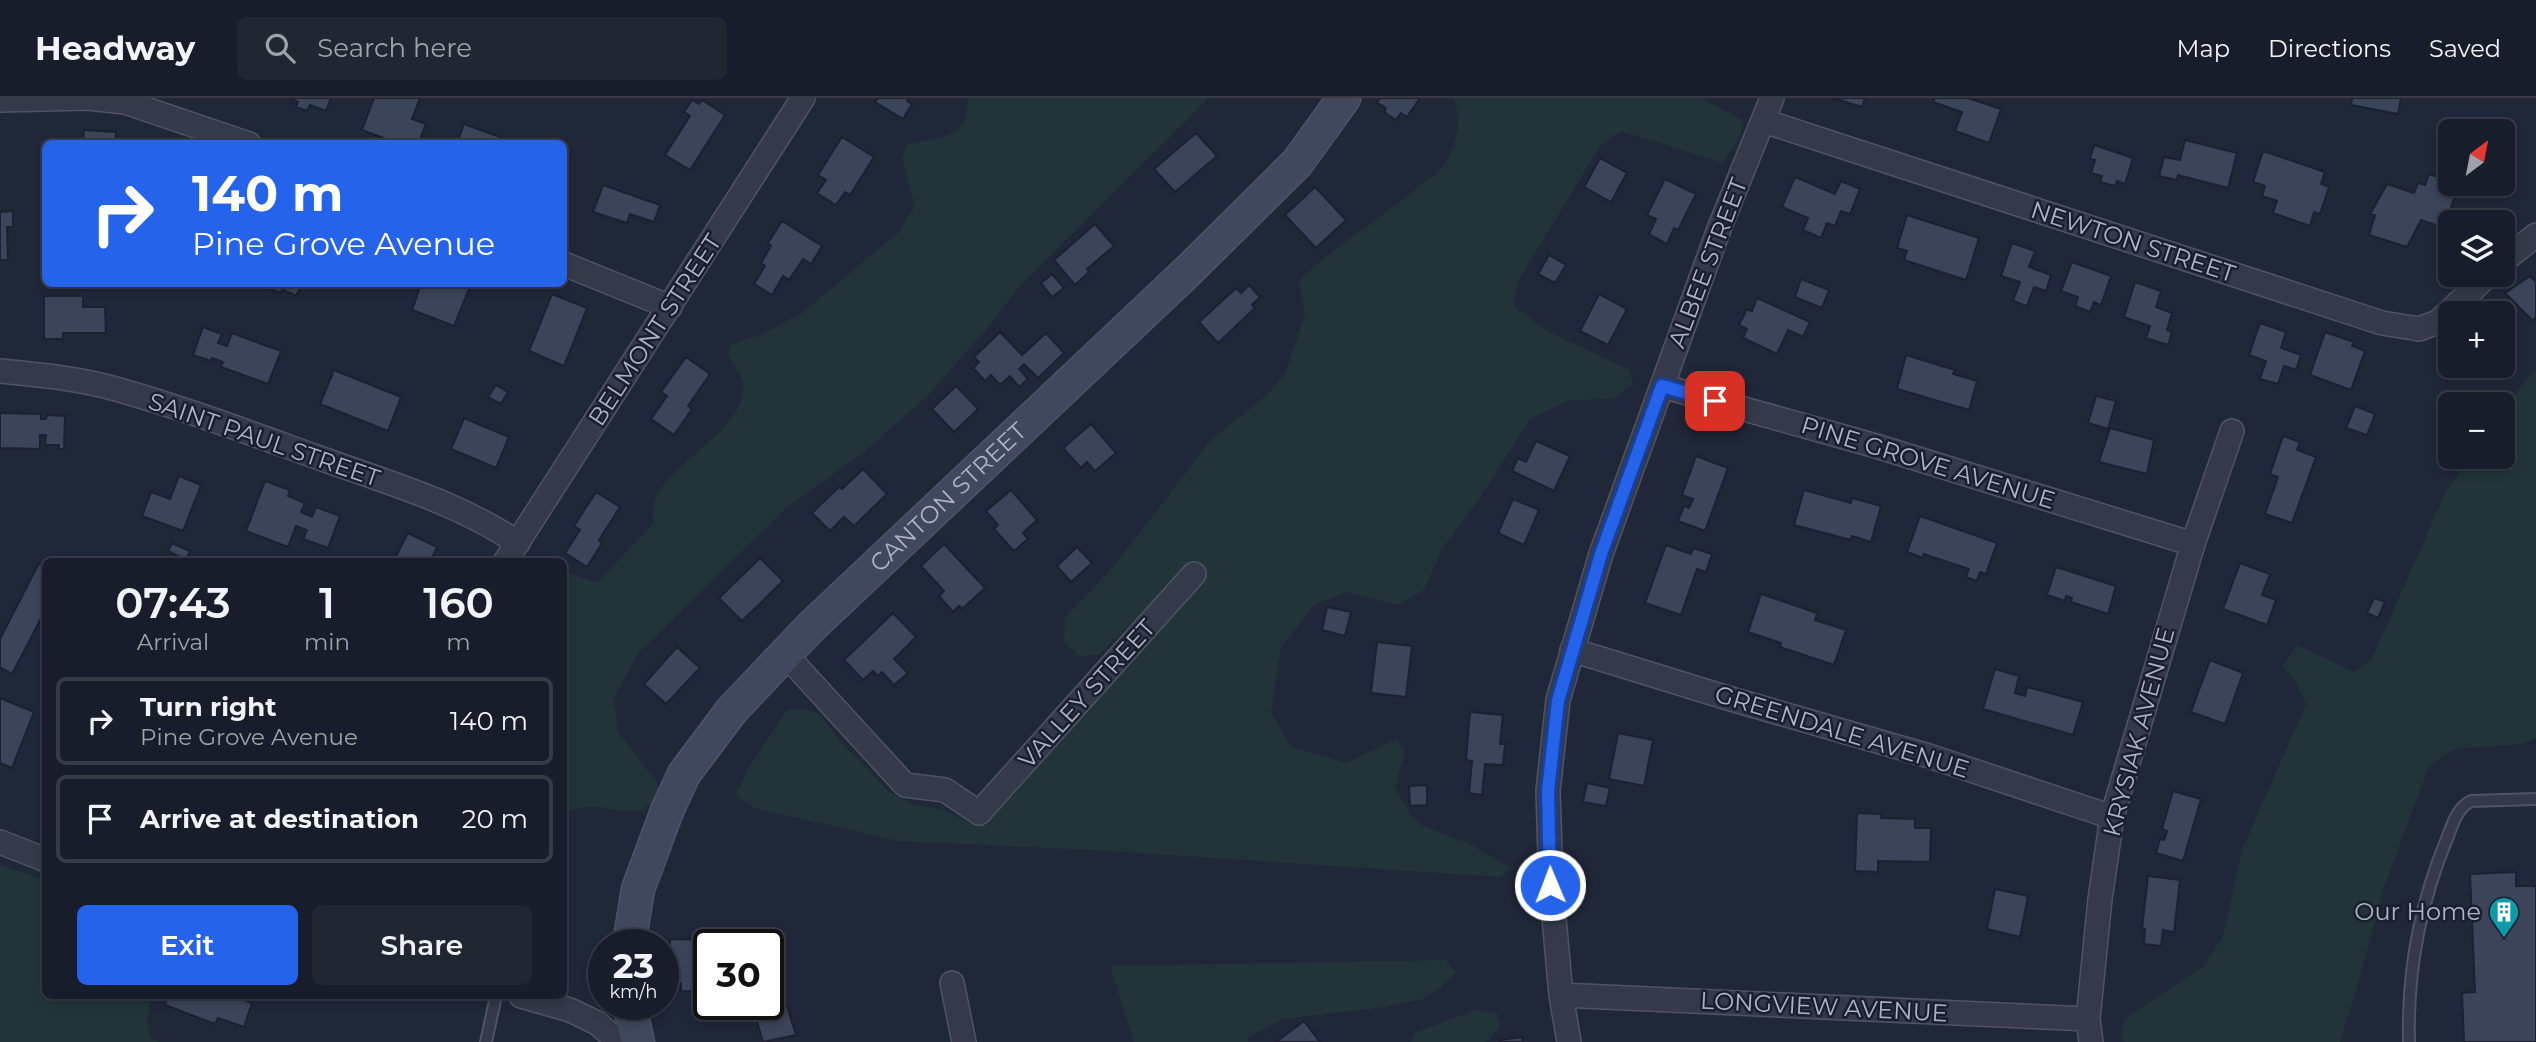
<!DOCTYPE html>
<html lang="en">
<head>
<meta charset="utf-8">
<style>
  :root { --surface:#181d2b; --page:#212633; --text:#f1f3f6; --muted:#9fa2a9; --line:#363b47; --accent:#2563eb }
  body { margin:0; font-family:Montserrat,sans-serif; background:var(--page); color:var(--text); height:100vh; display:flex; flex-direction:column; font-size:26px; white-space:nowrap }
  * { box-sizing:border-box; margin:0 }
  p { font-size:23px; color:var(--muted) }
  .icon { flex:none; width:38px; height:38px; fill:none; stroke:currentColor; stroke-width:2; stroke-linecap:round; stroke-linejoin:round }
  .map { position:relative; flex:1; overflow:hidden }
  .drawer { position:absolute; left:42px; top:460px; width:525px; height:441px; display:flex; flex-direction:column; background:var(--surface); border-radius:10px; box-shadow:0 4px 10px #0003,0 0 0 2px var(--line) }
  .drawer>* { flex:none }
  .banner { position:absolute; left:42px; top:42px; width:525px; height:147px; border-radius:10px; box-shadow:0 4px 10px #0003,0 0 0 2px var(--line); background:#2563eb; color:#fff; overflow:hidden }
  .needle { width:46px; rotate:32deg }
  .controls { position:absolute; left:2438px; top:21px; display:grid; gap:14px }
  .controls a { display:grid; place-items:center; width:77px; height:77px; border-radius:10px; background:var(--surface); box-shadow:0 4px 10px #0003,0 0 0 2px var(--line); font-size:35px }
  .speed { position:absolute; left:588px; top:831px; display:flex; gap:14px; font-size:35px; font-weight:700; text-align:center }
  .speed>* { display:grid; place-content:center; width:91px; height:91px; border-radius:50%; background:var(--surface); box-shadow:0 4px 10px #0003,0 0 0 2px var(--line); line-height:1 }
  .speed small { font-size:18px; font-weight:400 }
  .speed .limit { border:4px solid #111; border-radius:10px; background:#fff; color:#111 }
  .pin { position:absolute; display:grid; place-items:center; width:60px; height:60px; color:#fff; margin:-30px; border-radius:14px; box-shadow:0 4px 10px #0006 }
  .me { position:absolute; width:77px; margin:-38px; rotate:359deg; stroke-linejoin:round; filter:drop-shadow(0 0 5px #0008) }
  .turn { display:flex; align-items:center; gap:24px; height:147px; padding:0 35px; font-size:32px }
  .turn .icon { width:91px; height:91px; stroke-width:2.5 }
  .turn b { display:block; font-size:49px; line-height:60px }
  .eta { display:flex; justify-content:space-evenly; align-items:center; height:119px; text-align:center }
  .eta b { font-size:42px; font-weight:600; line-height:49px }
  .cta { display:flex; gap:14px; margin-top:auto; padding:14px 35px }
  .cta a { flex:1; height:80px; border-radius:10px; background:var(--accent); color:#fff; font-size:28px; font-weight:600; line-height:80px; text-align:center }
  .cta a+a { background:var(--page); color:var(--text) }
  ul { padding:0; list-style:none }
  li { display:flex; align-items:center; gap:21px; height:88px; margin:0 14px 10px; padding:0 21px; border:4px solid var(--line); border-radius:10px }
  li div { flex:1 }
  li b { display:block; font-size:26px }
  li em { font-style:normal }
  header { display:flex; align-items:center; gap:42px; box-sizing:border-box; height:98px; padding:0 35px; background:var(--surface); border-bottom:2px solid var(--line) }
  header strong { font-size:33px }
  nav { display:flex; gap:38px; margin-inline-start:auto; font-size:24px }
  .search { width:490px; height:63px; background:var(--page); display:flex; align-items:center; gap:18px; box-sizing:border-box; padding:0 24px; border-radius:10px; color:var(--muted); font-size:26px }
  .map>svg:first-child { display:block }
</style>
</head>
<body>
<header>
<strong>Headway</strong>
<div class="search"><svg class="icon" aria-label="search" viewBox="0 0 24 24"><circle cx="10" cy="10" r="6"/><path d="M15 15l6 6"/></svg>Search here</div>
<nav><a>Map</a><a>Directions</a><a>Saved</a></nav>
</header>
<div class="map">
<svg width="2536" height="944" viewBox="0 0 2536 944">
  <rect width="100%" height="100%" fill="#202739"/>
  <!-- green -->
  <path fill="#22343a" d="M 968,0 L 1208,0 L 1022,185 L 988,229 L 929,296 L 870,349 L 785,411 L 638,555 L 614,599 L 618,634 L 658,686 L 659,701 C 625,724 618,707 585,709 C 578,709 570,713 564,715 L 564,473 L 597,485 L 653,426 C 653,420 652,411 654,405 C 665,365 754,330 742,281 C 740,274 733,265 728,258 L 731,247 L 764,235 L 801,216 L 899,134 L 915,108 L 902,60 L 907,47 C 924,41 960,41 965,22 C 967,15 967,7 968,0 Z
    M 1453,0 L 1701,0 L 1742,22 L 1741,36 L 1723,65 L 1621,33 L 1600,48 L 1517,185 L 1514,209 L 1549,234 L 1629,272 L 1633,286 L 1613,301 L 1569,302 L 1530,321 L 1481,398 L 1442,451 L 1424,492 L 1397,507 L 1345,494 L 1313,508 L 1281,549 L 1271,615 L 1291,649 L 1346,665 L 1397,641 L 1405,653 L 1395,690 L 1413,720 L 1423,728 L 1468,745 L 1509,769 L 1501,779 L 1094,752 L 899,743 L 754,710 L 736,697 L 750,667 L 787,612 L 800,611 L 819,615 L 840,643 L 888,693 L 913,707 L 942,711 L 971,726 L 992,720 L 1204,483 L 1204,472 L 1192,468 L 1098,557 L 1079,558 L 1064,543 L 1065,519 L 1115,467 L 1211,342 L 1267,297 L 1285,276 L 1305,217 L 1299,183 C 1335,148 1377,123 1415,92 C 1424,84 1438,76 1444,67 C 1457,47 1463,21 1453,0 Z
    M 2536,273 L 2536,640 L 2521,646 L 2454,651 L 2429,668 L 2384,789 L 2356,893 L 2340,944 L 2124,944 L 2121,941 L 2124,921 L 2204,868 L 2223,838 L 2242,752 L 2306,606 L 2293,579 L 2282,569 L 2297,547 L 2354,574 L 2371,563 L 2446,393 L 2471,359 L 2502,359 L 2503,315 L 2526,282 Z
    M 0,767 L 45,782 L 46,898 L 152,898 L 147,924 L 150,938 L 158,944 L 0,944 Z
    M 1446,862 L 1456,874 L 1447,884 L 1423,901 L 1384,909 L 1283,921 L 1249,939 L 1248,944 L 1134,944 L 1110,868 Z
    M 1475,912 L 1496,915 L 1501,928 L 1486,944 L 1411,944 L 1414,935 Z"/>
  <!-- building -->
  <path fill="#3c4459" stroke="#1b2130" stroke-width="2" d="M 289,0 L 331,0 L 326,13 L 310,7 L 307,13 L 296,9 L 298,4 Z
    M 374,0 L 420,0 L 412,21 L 426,26 L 418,46 L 399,46 L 362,32 Z
    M 878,0 L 908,0 L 907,3 L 912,6 L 903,21 L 875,4 Z
    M 1380,0 L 1420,0 L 1407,19 L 1401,15 L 1396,22 L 1384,14 L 1386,10 L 1377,5 Z
    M 1833,0 L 1865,0 L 1862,9 Z
    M 1935,0 L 1968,0 L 2001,11 L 1989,45 L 1955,33 L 1962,14 L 1933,4 Z
    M 2352,0 L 2401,0 L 2398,16 L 2351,7 Z
    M 692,2 L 699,6 L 702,2 L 725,17 L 690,72 L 665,57 L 690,18 L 684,14 Z
    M 464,26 L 516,45 L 516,46 L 457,46 Z
    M 84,32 L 116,34 L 115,46 L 83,46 Z
    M 1196,35 L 1217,58 L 1175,94 L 1154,71 Z
    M 842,39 L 874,59 L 850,97 L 845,94 L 836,107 L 817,95 L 826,82 L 818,77 Z
    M 2185,42 L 2237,55 L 2228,90 L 2178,77 L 2177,82 L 2159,78 L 2164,59 L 2180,62 Z
    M 2094,47 L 2133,60 L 2125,86 L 2117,83 L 2115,88 L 2100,84 L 2102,78 L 2091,75 L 2095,62 L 2090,61 Z
    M 2263,53 L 2325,74 L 2321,86 L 2329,89 L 2320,116 L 2314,114 L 2310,128 L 2273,115 L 2277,103 L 2262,98 L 2265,88 L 2253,84 Z
    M 1600,60 L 1627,75 L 1611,104 L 1584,89 Z
    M 2429,76 L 2450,83 L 2450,86 L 2459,86 L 2444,130 L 2421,122 L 2407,149 L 2369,137 L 2375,117 L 2370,116 L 2387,86 L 2414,95 L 2418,85 L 2425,87 Z
    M 1795,79 L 1835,96 L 1841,83 L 1860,91 L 1850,116 L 1841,113 L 1835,128 L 1827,125 L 1821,140 L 1803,132 L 1808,120 L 1782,109 Z
    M 1665,81 L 1696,96 L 1678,132 L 1674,130 L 1667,146 L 1649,136 L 1656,121 L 1647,117 Z
    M 603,87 L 660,107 L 654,124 L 630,116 L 627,125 L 593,114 Z
    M 1315,89 L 1346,122 L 1316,150 L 1285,117 Z
    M 13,113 L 13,129 L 7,129 L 8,162 L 0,162 L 0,114 Z
    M 1907,117 L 1979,140 L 1966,182 L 1904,162 L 1907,153 L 1897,150 Z
    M 782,123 L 822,148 L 811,166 L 803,161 L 789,182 L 783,178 L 772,197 L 754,186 L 765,168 L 761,165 L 771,148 L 768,145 Z
    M 1095,126 L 1114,148 L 1087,171 L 1089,174 L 1075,187 L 1054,162 Z
    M 2012,145 L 2035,153 L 2029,169 L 2051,177 L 2046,193 L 2034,189 L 2027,208 L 2013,203 L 2020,184 L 2001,178 Z
    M 1549,157 L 1566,167 L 1555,185 L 1538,176 Z
    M 2072,164 L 2111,178 L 2101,207 L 2094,204 L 2090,214 L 2075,208 L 2078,199 L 2061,193 Z
    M 1052,176 L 1064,190 L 1052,199 L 1041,185 Z
    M 2530,178 L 2536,184 L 2536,219 L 2533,223 L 2505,195 Z
    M 1801,181 L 1829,192 L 1822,210 L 1795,199 Z
    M 2135,184 L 2161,193 L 2156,209 L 2172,215 L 2167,232 L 2172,234 L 2168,247 L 2146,240 L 2150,228 L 2124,219 Z
    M 260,186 L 302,186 L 296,198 L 282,191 L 281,195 Z
    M 421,186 L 471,186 L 454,228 L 412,212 Z
    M 1249,187 L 1260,199 L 1252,207 L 1255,210 L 1218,245 L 1199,224 L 1236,190 L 1241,195 Z
    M 552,196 L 587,210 L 564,268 L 529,253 Z
    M 1599,196 L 1627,211 L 1608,247 L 1580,233 Z
    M 44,198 L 83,198 L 83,209 L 105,209 L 106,235 L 63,235 L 63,241 L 44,241 Z
    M 1757,200 L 1810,224 L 1803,239 L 1788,232 L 1777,256 L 1743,240 L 1747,231 L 1739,227 L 1747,211 L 1752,213 Z
    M 2260,225 L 2286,234 L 2281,250 L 2301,257 L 2296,272 L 2284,268 L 2278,286 L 2260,281 L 2266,263 L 2249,257 Z
    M 203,229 L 222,236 L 218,245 L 227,248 L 232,235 L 281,253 L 268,286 L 221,269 L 223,264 L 212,260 L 211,263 L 193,257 Z
    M 1000,234 L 1022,257 L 1046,235 L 1064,255 L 1038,280 L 1024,266 L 1019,271 L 1028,281 L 1019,289 L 1010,278 L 1000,287 L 991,277 L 985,283 L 973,270 L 979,264 L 974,259 Z
    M 2325,234 L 2354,244 L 2352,248 L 2365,253 L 2351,292 L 2310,277 Z
    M 1906,257 L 1955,272 L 1953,276 L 1977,283 L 1969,312 L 1897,291 Z
    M 686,259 L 710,276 L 688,308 L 692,311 L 674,337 L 651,321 L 667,298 L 661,294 Z
    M 334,272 L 401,299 L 388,333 L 320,306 Z
    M 496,287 L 508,294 L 501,306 L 488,299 Z
    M 956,288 L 978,311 L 954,334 L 932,311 Z
    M 2096,298 L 2116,303 L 2108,331 L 2088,325 Z
    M 2355,308 L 2375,316 L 2367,337 L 2346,330 Z
    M 0,315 L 41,316 L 41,321 L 46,321 L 47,317 L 65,318 L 64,351 L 59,351 L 59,347 L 45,347 L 46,337 L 40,337 L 40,351 L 0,350 Z
    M 464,320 L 509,339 L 496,370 L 451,351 Z
    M 1091,326 L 1116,355 L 1095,373 L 1087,364 L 1081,370 L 1063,350 Z
    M 2110,330 L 2154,342 L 2147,376 L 2099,364 Z
    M 2283,338 L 2300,344 L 2297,352 L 2316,359 L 2292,425 L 2265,416 L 2278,379 L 2270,376 Z
    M 1536,343 L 1570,358 L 1554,393 L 1512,373 L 1518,360 L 1526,364 Z
    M 1696,358 L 1728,370 L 1705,433 L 1678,423 L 1684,408 L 1689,410 L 1693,401 L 1682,397 Z
    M 863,371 L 887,396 L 854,428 L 844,419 L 830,433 L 812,415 L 839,389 L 842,391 Z
    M 179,378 L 201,387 L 183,433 L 142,418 L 151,394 L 170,401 Z
    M 265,383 L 290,392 L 288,398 L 305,405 L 301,414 L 312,419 L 316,409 L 340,418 L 328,450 L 303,441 L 307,432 L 296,428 L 288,449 L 246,433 Z
    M 1011,392 L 1037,422 L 1023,435 L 1028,441 L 1014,453 L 994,431 L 998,427 L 986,413 Z
    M 1804,392 L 1851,405 L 1852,400 L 1881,408 L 1871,444 L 1852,438 L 1851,442 L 1794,427 Z
    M 596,394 L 620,409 L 599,442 L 602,445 L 587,469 L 565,455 L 580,432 L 574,428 Z
    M 1513,401 L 1539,412 L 1524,447 L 1498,435 Z
    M 1920,418 L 1997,445 L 1986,476 L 1980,474 L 1977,483 L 1966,479 L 1969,471 L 1924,456 L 1923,460 L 1907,454 Z
    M 408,435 L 437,449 L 430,464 L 393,464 Z
    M 172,445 L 190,453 L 186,462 L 168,453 Z
    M 944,446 L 985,490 L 962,511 L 959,508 L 953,514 L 939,498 L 944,493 L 921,468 Z
    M 1666,447 L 1691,456 L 1693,450 L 1712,456 L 1706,474 L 1697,471 L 1681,517 L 1645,505 Z
    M 1077,449 L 1092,465 L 1071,484 L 1057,468 Z
    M 760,460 L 783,483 L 742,523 L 719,500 Z
    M 39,465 L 46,469 L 46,511 L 12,576 L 0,569 L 0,541 Z
    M 2240,465 L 2270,476 L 2262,497 L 2276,502 L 2267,527 L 2223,511 Z
    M 2056,469 L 2116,488 L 2108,516 L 2071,504 L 2072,500 L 2066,498 L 2065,503 L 2047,497 Z
    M 1761,496 L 1817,515 L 1815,522 L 1846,532 L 1834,567 L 1780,549 L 1781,545 L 1748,534 Z
    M 2374,500 L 2385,504 L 2378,520 L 2367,515 Z
    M 1327,509 L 1351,514 L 1345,538 L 1322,532 Z
    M 893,515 L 916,539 L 894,561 L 908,575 L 894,587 L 882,574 L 878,578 L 873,573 L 863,582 L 844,562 Z
    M 1377,544 L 1412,548 L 1406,599 L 1371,595 Z
    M 677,549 L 700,570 L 666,606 L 644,586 Z
    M 2210,562 L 2243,575 L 2225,626 L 2191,614 Z
    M 1995,571 L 2019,578 L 2015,595 L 2025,598 L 2027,589 L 2083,604 L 2073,637 L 1983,611 Z
    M 0,600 L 34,614 L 12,670 L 0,665 Z
    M 1470,614 L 1503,617 L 1500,646 L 1505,646 L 1503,667 L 1485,666 L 1482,697 L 1469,695 L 1472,663 L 1466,662 Z
    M 1618,635 L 1653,642 L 1644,688 L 1609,681 Z
    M 1587,685 L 1610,690 L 1606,708 L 1583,704 Z
    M 1427,687 L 1427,707 L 1410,708 L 1409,688 Z
    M 2173,693 L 2201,701 L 2183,763 L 2156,755 L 2160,741 L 2164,742 L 2167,733 L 2162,731 Z
    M 1857,715 L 1881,716 L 1881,720 L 1915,721 L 1915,730 L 1931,730 L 1930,764 L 1878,763 L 1878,774 L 1855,773 Z
    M 2516,774 L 2516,788 L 2536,788 L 2536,944 L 2464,944 L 2462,895 L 2475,894 L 2470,776 Z
    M 2148,778 L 2180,782 L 2174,834 L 2163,832 L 2161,848 L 2144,846 L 2145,831 L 2142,830 Z
    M 1995,791 L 2028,798 L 2020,839 L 1987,831 Z
    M 670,841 L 708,842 L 707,846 L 715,846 L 709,847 L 709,894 L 681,893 L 681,885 L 669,885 L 669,867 L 666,867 L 666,855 L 670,855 Z
    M 168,898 L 233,898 L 252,905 L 244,929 L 218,920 L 215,926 L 165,907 Z
    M 787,908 L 796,937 L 763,944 L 755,917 Z
    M 1304,923 L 1320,944 L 1276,944 Z
    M 1522,939 L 1523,944 L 1500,944 L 1500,942 Z"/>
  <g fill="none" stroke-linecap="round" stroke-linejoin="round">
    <!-- lane casing -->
    <g stroke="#4e5464" stroke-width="14">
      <path id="lane" d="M 486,944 L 496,898
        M 2409,944 C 2407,873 2419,809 2446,743 C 2452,729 2456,710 2471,703 L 2536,701"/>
    </g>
    <!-- street casing -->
    <g stroke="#4e5464" stroke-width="26">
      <path id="street" d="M 0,2 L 88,0 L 125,4 L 249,46
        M 1764,23 L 2382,225 L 2419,231 L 2438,224 L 2488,177
        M 2502,164 L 2536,137
        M 564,166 L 670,209
        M 0,273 C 39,277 78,280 116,291 C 187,311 258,338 328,363 C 393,386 460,406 518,445
        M 1662,288 L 1876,348 L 2193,446
        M 505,464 L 803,0
        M 1572,552 L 1731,601 L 1929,658 L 2112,719
        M 785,556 L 905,687 L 945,692 L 979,715 L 1194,476
        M 0,744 L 46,762
        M 952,885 L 964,944
        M 1561,897 L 2088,921
        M 521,898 L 570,912 L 597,925 L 619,944
        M 1569,944 L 1561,897 L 1551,787 L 1548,693 L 1558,602 L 1601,456 L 1719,131 L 1772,0
        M 2091,944 L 2088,921 L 2100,801 L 2112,719 L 2193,446 L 2232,333"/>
    </g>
    <!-- secondary casing -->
    <g stroke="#4e5464" stroke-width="35">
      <g id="secondary">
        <path id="s1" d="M 629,847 L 638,791 L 667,713 L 684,676 L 732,612 L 811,529 L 1187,174 L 1297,65 L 1344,0"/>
        <path d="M 629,906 L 638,944"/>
      </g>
    </g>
    <!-- lane -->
    <use href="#lane" stroke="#343a4a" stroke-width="10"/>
    <!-- street -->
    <use href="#street" stroke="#343a4a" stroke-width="23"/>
    <!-- secondary -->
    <use href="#secondary" stroke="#41485d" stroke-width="32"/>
  </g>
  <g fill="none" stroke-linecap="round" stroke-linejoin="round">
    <!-- route casing -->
    <g stroke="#184099" stroke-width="18">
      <path id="route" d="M 1550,787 L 1548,693 L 1558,603 L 1601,456 L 1662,288 L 1715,303"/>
    </g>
    <!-- route -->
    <use href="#route" stroke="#2563eb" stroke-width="12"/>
  </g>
  <!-- icons -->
  <defs>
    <g id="building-pin" transform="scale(1.575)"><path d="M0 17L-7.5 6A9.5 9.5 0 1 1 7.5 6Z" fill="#0f9aa8" stroke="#191f2e"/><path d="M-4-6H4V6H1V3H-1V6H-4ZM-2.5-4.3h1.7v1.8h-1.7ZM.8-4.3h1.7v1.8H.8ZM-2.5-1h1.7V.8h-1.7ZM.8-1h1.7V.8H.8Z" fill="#fff"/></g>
  </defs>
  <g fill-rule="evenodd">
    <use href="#building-pin" x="2504" y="814"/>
  </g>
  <g text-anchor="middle" stroke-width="5" stroke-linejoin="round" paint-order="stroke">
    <!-- street labels -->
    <g font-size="24" fill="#aeb4c6" stroke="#191f2e">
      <text transform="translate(2133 144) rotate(18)" y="8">NEWTON STREET</text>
      <text transform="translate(1708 165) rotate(-69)" y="8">ALBEE STREET</text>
      <text transform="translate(655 232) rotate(-57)" y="8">BELMONT STREET</text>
      <text transform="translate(264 342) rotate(19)" y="8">SAINT PAUL STREET</text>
      <text transform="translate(1928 365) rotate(17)" y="8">PINE GROVE AVENUE</text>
      <text dy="8" stroke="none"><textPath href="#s1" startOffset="564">CANTON STREET</textPath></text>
      <text transform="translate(1087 596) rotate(-48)" y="8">VALLEY STREET</text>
      <text transform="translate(1842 634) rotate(17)" y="8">GREENDALE AVENUE</text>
      <text transform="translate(2139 634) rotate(-75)" y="8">KRYSIAK AVENUE</text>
      <text transform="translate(1824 909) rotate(3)" y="8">LONGVIEW AVENUE</text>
    </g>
    <!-- poi labels -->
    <g font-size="24" fill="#aeb4c6" stroke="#191f2e" text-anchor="end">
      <text x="2481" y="822">Our Home</text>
    </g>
  </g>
</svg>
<div class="controls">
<a><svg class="needle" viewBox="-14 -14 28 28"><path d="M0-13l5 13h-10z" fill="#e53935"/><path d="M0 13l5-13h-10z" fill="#9fa2a9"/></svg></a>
<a><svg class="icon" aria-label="layers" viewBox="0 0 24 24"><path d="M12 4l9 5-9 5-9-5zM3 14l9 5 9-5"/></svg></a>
<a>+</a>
<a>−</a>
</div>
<div class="speed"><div>23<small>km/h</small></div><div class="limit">30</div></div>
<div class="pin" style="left:1715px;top:303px;background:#d93025"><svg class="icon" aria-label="arrive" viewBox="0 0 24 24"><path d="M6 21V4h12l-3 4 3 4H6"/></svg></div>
<svg class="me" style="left:1550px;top:787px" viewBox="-20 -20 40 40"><circle r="17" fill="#2563eb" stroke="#fff" stroke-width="3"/><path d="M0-11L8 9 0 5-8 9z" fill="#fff"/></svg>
<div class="banner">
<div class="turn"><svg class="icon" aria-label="right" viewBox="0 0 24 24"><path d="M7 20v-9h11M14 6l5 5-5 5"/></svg><div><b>140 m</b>Pine Grove Avenue</div></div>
</div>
<section class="drawer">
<div class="eta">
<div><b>07:43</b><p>Arrival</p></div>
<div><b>1</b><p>min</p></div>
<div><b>160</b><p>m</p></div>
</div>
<ul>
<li><svg class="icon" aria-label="right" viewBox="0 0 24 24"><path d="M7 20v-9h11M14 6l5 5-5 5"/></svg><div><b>Turn right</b><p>Pine Grove Avenue</p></div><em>140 m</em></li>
<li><svg class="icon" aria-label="arrive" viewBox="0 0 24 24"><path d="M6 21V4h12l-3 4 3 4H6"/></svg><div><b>Arrive at destination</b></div><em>20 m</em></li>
</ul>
<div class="cta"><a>Exit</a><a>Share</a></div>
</section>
</div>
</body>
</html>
